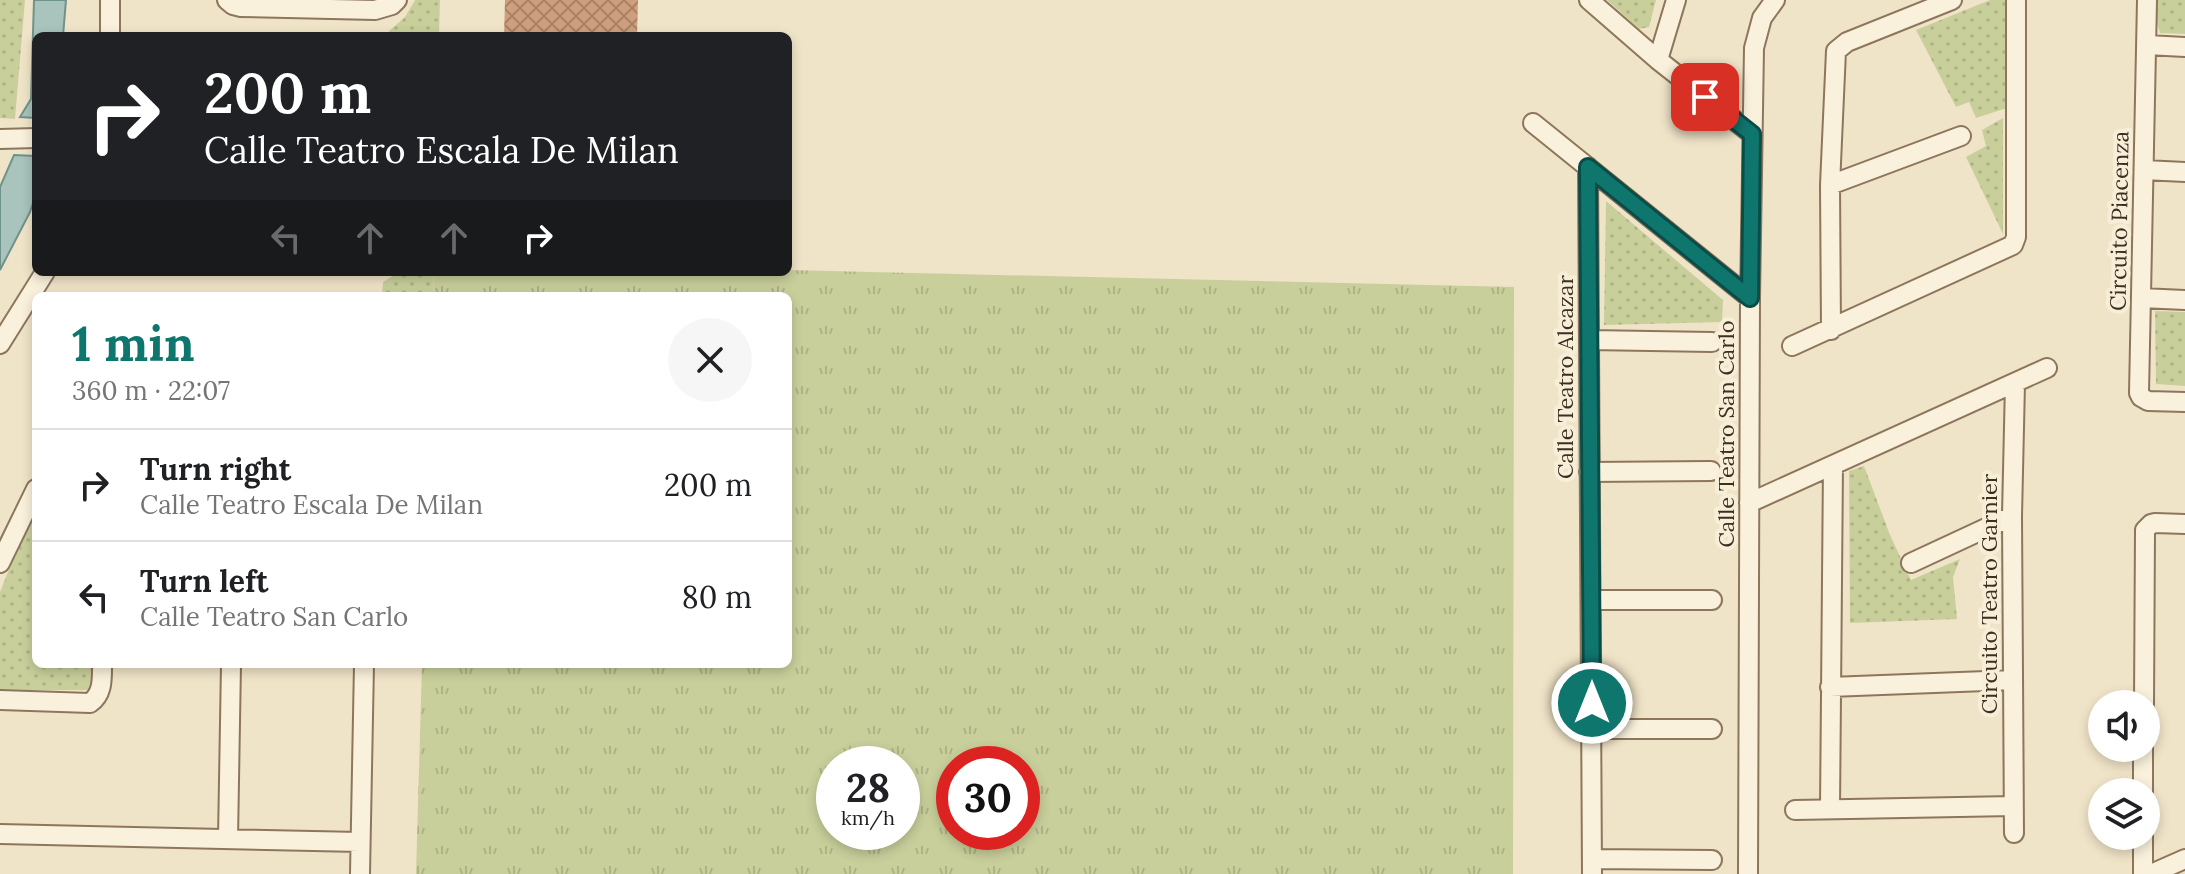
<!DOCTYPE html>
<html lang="en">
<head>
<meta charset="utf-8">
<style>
  :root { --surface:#fff; --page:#f6f6f6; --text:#202124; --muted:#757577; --line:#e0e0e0; --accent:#0f766e }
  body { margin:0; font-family:Lora,serif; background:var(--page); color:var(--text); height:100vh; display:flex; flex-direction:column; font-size:30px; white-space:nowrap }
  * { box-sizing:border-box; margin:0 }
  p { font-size:26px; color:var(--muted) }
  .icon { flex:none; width:44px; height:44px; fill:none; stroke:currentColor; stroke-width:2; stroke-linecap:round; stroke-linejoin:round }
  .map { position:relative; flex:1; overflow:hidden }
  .side { position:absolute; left:32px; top:292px; width:760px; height:376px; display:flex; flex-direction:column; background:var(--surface); border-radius:12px; box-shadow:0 4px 12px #0003 }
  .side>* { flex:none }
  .banner { position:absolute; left:32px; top:32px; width:760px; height:244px; border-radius:12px; box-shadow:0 4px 12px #0003; background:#202124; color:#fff; overflow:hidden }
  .buttons { position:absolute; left:2088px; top:690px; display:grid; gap:16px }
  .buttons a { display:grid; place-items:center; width:72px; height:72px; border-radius:50%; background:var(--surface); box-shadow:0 4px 12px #0003; font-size:40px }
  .speed { position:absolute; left:816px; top:746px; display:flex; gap:16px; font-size:40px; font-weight:700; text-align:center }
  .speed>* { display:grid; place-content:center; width:104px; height:104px; border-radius:50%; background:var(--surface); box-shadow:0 4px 12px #0003; line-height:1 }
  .speed small { font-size:20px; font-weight:400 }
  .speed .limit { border:12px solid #d22; background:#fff; color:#111 }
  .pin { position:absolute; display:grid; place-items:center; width:68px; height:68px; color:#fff; margin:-34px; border-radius:16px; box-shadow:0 4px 12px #0006 }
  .me { position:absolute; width:88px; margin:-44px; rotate:0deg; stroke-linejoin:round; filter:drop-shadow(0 0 6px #0008) }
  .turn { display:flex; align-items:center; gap:28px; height:168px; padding:0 40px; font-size:36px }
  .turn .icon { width:104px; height:104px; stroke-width:2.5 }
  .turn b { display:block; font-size:56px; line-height:68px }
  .lanes { display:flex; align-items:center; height:76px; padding:0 40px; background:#0003; justify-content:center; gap:40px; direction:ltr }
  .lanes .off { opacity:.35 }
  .round { display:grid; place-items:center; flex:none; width:84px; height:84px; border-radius:42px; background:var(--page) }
  .head { display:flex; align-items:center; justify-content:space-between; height:136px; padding:0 40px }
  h1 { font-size:48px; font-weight:700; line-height:60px; color:var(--accent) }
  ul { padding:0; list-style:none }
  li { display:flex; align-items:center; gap:24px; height:112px; padding:0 40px; border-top:2px solid var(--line) }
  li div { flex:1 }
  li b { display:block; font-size:30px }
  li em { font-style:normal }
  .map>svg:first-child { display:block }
</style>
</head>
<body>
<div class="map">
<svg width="2185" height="874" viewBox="0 0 2185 874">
  <defs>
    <pattern id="grass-tufts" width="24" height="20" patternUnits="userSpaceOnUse" patternTransform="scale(2)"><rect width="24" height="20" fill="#c9cf9b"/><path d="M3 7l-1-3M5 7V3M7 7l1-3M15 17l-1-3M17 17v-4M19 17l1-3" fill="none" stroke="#aeb285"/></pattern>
    <pattern id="park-dots" width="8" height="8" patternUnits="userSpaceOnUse" patternTransform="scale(2)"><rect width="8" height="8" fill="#c9cf9b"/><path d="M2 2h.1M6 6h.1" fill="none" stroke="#aeb285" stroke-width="1.8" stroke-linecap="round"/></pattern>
    <pattern id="building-cross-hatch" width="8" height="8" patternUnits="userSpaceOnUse" patternTransform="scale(2)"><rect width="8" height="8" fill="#cf9f7d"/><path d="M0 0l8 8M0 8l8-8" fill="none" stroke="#a98266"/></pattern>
  </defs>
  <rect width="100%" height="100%" fill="#f0e4c8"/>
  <!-- grass -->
  <path fill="url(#grass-tufts)" fill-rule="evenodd" d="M 788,270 L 1514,287 L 1513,874 L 416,874 L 422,664 L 788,664 L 788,296 L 433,296 L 434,272 L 788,272 ZM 834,764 L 902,764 L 902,832 L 834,832 ZM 954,764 L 1022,764 L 1022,832 L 954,832 Z"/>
  <!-- park -->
  <path fill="url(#park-dots)" d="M 0,0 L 25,0 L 15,119 L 0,118 Z
    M 415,0 L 440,0 L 439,36 L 389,36 L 389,31 L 405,17 Z
    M 1607,0 L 1656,0 L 1649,27 L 1639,29 Z
    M 1990,0 L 2008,0 L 2007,108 L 1976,118 L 1969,102 L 1956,107 L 1916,30 Z
    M 2157,0 L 2185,0 L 2185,34 L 2160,33 L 2156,19 Z
    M 2003,118 L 2003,234 L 1966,157 L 1986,146 L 1982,130 Z
    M 1606,201 L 1723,300 L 1722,322 L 1604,325 Z
    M 399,272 L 434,272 L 433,296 L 382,296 L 383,282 Z
    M 2155,311 L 2185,312 L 2185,386 L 2156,384 Z
    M 1864,466 L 1890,535 L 1911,580 L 1960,559 L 1953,577 L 1957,619 L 1850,623 L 1849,471 Z
    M 36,512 L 36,664 L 91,664 L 91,690 L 0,690 L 0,592 L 14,557 Z"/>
  <!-- water -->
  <path fill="#a9c4bc" stroke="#6f938a" stroke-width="2" d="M 34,0 L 66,0 L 63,36 L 36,36 L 36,118 L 20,117 L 31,99 Z
    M 14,155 L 36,156 L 36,194 L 30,212 L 0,270 L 0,187 Z"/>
  <!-- building -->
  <path fill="url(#building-cross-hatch)" d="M 505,0 L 638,0 L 637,36 L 504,36 Z"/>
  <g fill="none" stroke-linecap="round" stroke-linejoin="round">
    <!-- minor casing -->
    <g stroke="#8d765c" stroke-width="22">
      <path id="minor" d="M 227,0 L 233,5 L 241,7 L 375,10 L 392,5 L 397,0
        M 1589,0 L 1658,60 L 1752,134
        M 2147,0 L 2139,393 L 2141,397 L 2148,401 L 2185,402
        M 110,36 L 110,0
        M 2147,45 L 2185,47
        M 1658,60 L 1676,0
        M 1533,123 L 1750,298
        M 0,139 L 36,138
        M 1588,167 L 1592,874
        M 2144,170 L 2185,172
        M 1830,185 L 1961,136
        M 2141,298 L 2185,300
        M 1831,330 L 1830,185 L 1836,51 L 1847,42 L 1952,0
        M 1589,340 L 1712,342
        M 0,344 L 45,272
        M 1792,346 L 2013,245 L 2016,237 L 2016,0
        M 1589,472 L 1711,471
        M 1749,503 L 2047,368
        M 0,563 L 36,489
        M 1911,563 L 2012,516
        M 1592,600 L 1712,600
        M 1830,687 L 2012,680
        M 0,700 L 90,703 C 103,694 102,679 102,664
        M 2144,704 L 2145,530 L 2151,524 L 2155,523 L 2185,524
        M 1592,729 L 1712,729
        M 2143,792 L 2143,748
        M 1830,809 L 1833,465
        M 1795,810 L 2013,806
        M 2014,833 L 2012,516 L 2015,383
        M 0,834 L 360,842
        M 228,839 L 231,664
        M 1592,859 L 1712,860
        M 360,874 L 364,664
        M 1748,874 L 1750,298 L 1754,48 L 1762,18 L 1775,0
        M 2143,874 L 2143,836
        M 2151,874 L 2185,859"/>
    </g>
    <!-- minor -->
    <use href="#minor" stroke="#faf1dc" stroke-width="18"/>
  </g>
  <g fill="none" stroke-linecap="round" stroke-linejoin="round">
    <!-- route casing -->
    <g stroke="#0a4d48" stroke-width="20">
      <path id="route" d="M 1592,703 L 1588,167 L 1750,298 L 1752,134 L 1705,97"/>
    </g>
    <!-- route -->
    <use href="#route" stroke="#0f766e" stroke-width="14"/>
  </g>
  <g text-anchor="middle" stroke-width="8" stroke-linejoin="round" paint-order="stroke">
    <!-- street labels -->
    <g font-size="22" fill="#3d2e20" stroke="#f7eed8">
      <text transform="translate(2119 221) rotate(-89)" y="8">Circuito Piacenza</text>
      <text transform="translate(1565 377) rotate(-90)" y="8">Calle Teatro Alcazar</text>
      <text transform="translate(1726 434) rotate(-90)" y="8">Calle Teatro San Carlo</text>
      <text transform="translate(1989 594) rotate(-90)" y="8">Circuito Teatro Garnier</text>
    </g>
  </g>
</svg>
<div class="buttons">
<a><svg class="icon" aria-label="sound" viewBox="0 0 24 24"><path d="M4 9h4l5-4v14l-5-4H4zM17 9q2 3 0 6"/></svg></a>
<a><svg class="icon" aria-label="layers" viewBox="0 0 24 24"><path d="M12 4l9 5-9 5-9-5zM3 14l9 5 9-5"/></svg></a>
</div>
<div class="speed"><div>28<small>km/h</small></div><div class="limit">30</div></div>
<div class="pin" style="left:1705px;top:97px;background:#d93025"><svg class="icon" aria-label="arrive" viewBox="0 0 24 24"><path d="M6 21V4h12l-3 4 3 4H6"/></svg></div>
<svg class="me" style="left:1592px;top:703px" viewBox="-20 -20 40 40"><circle r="17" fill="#0f766e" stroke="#fff" stroke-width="3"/><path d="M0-11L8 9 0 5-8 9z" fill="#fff"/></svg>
<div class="banner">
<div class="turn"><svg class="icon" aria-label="right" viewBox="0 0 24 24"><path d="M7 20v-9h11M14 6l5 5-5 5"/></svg><div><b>200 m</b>Calle Teatro Escala De Milan</div></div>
<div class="lanes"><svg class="icon off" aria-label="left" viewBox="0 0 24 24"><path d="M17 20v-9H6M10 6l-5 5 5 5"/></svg><svg class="icon off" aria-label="ahead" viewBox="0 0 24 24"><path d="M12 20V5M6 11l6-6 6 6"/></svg><svg class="icon off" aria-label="ahead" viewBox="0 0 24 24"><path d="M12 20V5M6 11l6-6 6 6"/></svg><svg class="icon" aria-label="right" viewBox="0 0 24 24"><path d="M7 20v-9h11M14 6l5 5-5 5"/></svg></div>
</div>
<section class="side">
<div class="head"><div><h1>1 min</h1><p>360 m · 22:07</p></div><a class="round"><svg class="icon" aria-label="close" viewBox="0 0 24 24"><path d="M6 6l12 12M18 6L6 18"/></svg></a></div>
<ul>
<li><svg class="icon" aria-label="right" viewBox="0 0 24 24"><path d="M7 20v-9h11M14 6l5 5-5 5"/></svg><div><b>Turn right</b><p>Calle Teatro Escala De Milan</p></div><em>200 m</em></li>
<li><svg class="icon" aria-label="left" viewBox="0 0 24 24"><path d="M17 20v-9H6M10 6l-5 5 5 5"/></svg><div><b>Turn left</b><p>Calle Teatro San Carlo</p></div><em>80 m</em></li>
</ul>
</section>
</div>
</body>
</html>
